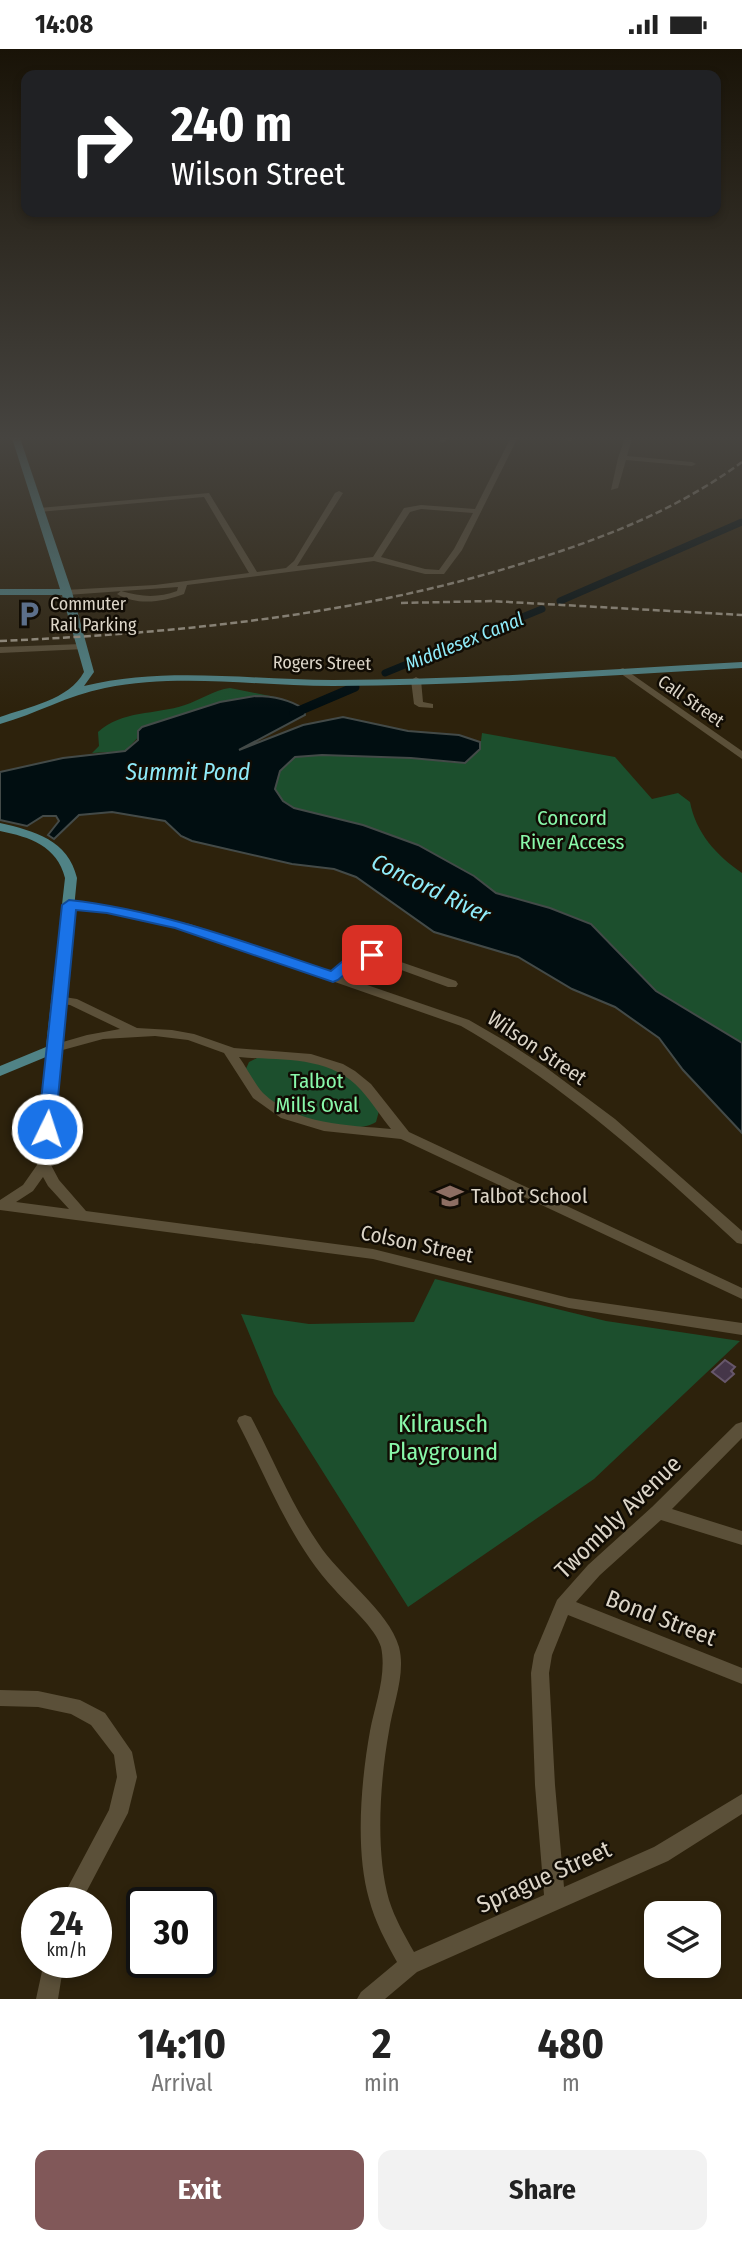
<!DOCTYPE html>
<html lang="en">
<head>
<meta charset="utf-8">
<style>
  :root { --surface:#fff; --page:#f2f2f2; --text:#222; --muted:#767676; --accent:#815859 }
  body { margin:0; font-family:"Fira Sans Condensed",sans-serif; background:var(--page); color:var(--text); height:100vh; display:flex; flex-direction:column; font-size:26px; white-space:nowrap }
  * { box-sizing:border-box; margin:0 }
  p { font-size:23px; color:var(--muted) }
  .icon { flex:none; width:38px; height:38px; fill:none; stroke:currentColor; stroke-width:2; stroke-linecap:round; stroke-linejoin:round }
  .map { position:relative; height:1950px; overflow:hidden }
  .drawer { display:flex; flex-direction:column; background:var(--surface); flex:1 }
  .drawer>* { flex:none }
  .banner { position:absolute; left:21px; top:21px; width:700px; height:147px; border-radius:14px; box-shadow:0 4px 10px #0003; background:#202124; color:#fff; overflow:hidden }
  .fabs { position:absolute; left:644px; top:1852px; display:grid; gap:14px }
  .fabs a { display:grid; place-items:center; width:77px; height:77px; border-radius:14px; background:var(--surface); box-shadow:0 4px 10px #0003; font-size:35px }
  .speed { position:absolute; left:21px; top:1838px; display:flex; gap:14px; font-size:35px; font-weight:700; text-align:center }
  .speed>* { display:grid; place-content:center; width:91px; height:91px; border-radius:50%; background:var(--surface); box-shadow:0 4px 10px #0003; line-height:1 }
  .speed small { font-size:18px; font-weight:400 }
  .speed .limit { border:4px solid #111; border-radius:10px; background:#fff; color:#111 }
  .pin { position:absolute; display:grid; place-items:center; width:60px; height:60px; color:#fff; margin:-30px; border-radius:14px; box-shadow:0 4px 10px #0006 }
  .me { position:absolute; width:77px; margin:-38px; rotate:4deg; stroke-linejoin:round; filter:drop-shadow(0 0 5px #0008) }
  .turn { display:flex; align-items:center; gap:24px; height:147px; padding:0 35px; font-size:32px }
  .turn .icon { width:91px; height:91px; stroke-width:2.5 }
  .turn b { display:block; font-size:49px; line-height:60px }
  .eta { display:flex; justify-content:space-evenly; align-items:center; height:119px; text-align:center }
  .eta b { font-size:42px; font-weight:700; line-height:49px }
  .button { display:flex; gap:14px; margin-top:auto; padding:14px 35px }
  .button a { flex:1; height:80px; border-radius:14px; background:var(--accent); color:#fff; font-size:28px; font-weight:700; line-height:80px; text-align:center }
  .button a+a { background:var(--page); color:var(--text) }
  .status { display:flex; justify-content:space-between; align-items:center; height:49px; padding:0 35px; background:var(--surface); direction:ltr }
  .status svg { height:19px; fill:currentColor }
  .map>svg:first-child { display:block }
</style>
</head>
<body>
<div class="status"><b>14:08</b><svg viewBox="0 0 49 12"><path d="M0 12V9h3v3zM5 12V6h3v6zM10 12V3h3v9zM15 12V0h3v12zM26 1h20v11H26zM47 4h2v5h-2z"/></svg></div>
<div class="map">
<svg width="742" height="1950" viewBox="0 0 742 1950">
  <rect width="100%" height="100%" fill="#2d220c"/>
  <!-- green -->
  <path fill="#1c4f2d" d="M 230,639 L 275,648 L 255,647 L 220,653 L 181,668 L 151,675 L 125,702 L 92,704 L 99,697 L 98,683 C 122,661 155,666 185,656 C 200,651 214,641 230,639 Z
    M 482,684 L 615,708 L 652,750 L 678,744 L 690,753 C 696,784 716,806 742,824 L 742,994 L 656,942 L 591,875 L 550,859 L 496,844 L 474,827 L 418,796 L 363,776 L 294,759 L 283,752 L 275,740 L 280,722 L 295,708 L 322,706 L 411,709 L 457,714 L 480,700 Z
    M 265,1005 L 298,1007 L 352,1026 L 379,1062 L 376,1073 C 353,1087 300,1073 277,1061 C 265,1055 253,1035 244,1024 L 249,1013 Z
    M 435,1230 L 606,1272 L 740,1292 L 594,1430 L 408,1558 L 274,1345 L 241,1265 L 309,1275 L 414,1273 Z"/>
  <!-- water -->
  <path fill="#010e11" stroke="#434a48" stroke-width="2" d="M 255,647 C 273,647 289,650 304,660 L 305,666 L 239,701 L 303,676 L 343,668 L 408,682 L 459,686 L 480,693 L 480,700 L 465,714 L 411,709 L 322,706 L 295,708 L 280,722 L 275,740 L 283,752 L 294,759 L 363,776 L 418,796 L 474,827 L 496,844 L 550,859 L 591,875 L 656,942 L 742,994 L 742,1084 L 683,1021 L 659,989 L 615,958 L 572,940 L 518,908 L 434,883 L 356,828 L 334,820 L 292,815 L 192,792 L 181,787 L 165,772 L 112,763 L 79,766 L 54,790 L 48,786 L 59,772 L 56,767 L 43,767 L 27,777 L 0,771 L 0,723 L 63,709 L 125,702 L 138,691 L 138,682 L 142,678 L 220,653 Z"/>
  <g fill="none" stroke-linecap="round" stroke-linejoin="round">
    <!-- canal-far1 -->
    <path stroke="#010e11" stroke-width="7" d="M 560,552 L 742,473
      M 385,624 L 542,560"/>
    <!-- canal -->
    <path stroke="#010e11" stroke-width="9" d="M 294,664 L 355,638"/>
  </g>
  <!-- building -->
  <path fill="#453649" stroke="#67576b" stroke-width="2" d="M 725,1311 L 735,1318 L 731,1322 L 734,1325 L 725,1333 L 712,1323 Z"/>
  <g fill="none" stroke-linecap="round" stroke-linejoin="round">
    <!-- minor -->
    <path fill="#5b5039" fill-rule="evenodd" d="M 320,386 L 381,386 L 358,391 Z
      M 442,386 L 449,386 L 445,393 L 443,394 L 439,392 Z
      M 512,386 L 519,386 L 462,501 L 444,525 L 425,525 L 374,512 L 187,536 L 184,545 C 163,553 137,557 117,545 L 121,542 C 141,548 158,549 177,542 L 178,538 L 67,546 L 64,545 L 64,541 L 155,536 L 249,524 L 204,448 L 39,463 L 35,461 L 39,459 L 209,444 L 257,523 L 286,519 L 294,512 L 335,444 L 339,442 L 343,444 L 297,517 L 373,508 L 404,459 L 421,456 L 475,460 ZM 421,460 L 473,464 L 454,500 L 439,521 L 425,520 L 381,508 L 410,463 Z
      M 567,386 L 574,386 L 571,392 L 565,391 Z
      M 626,386 L 633,386 L 627,407 L 692,413 L 696,415 L 692,417 L 626,411 L 618,439 L 611,441 L 618,409 Z
      M 82,595 L 86,598 L 85,600 L 0,604 L 0,598 Z
      M 623,619 L 742,702 L 742,710 L 620,624 L 620,620 Z
      M 416,628 L 421,631 L 423,653 L 433,655 L 433,659 L 419,658 L 414,655 L 411,631 Z
      M 69,853 L 107,857 L 190,875 L 331,923 L 350,908 L 372,903 L 456,932 L 458,935 L 456,938 L 448,938 L 371,910 L 358,913 L 341,927 L 469,971 L 507,993 L 544,1017 L 615,1070 L 742,1182 L 742,1195 L 737,1194 C 650,1113 563,1036 461,977 L 183,880 L 107,863 L 65,858 L 63,856 L 65,854 Z
      M 58,947 L 77,950 L 137,979 L 172,981 L 194,985 L 234,999 L 311,1005 L 343,1015 L 355,1022 L 371,1035 L 409,1083 L 742,1239 L 742,1250 L 401,1090 L 324,1082 L 281,1069 L 253,1049 L 224,1004 L 188,991 L 155,987 L 103,990 L 59,1002 L 51,1116 L 59,1131 L 86,1162 L 373,1200 L 569,1249 L 742,1274 L 742,1286 L 569,1259 L 373,1210 L 0,1161 L 0,1151 L 23,1136 L 37,1116 L 47,1000 L 49,997 L 87,986 L 120,980 L 70,956 L 54,954 L 52,951 ZM 239,1008 C 282,1012 330,1006 361,1041 C 372,1053 381,1068 391,1080 C 347,1076 297,1076 263,1044 C 254,1034 247,1019 239,1008 ZM 43,1128 L 48,1137 L 69,1160 L 16,1153 L 33,1142 Z
      M 245,1366 L 251,1368 C 273,1409 291,1455 318,1494 C 339,1527 389,1562 399,1598 C 406,1625 393,1655 389,1682 C 380,1732 375,1802 389,1851 C 395,1870 405,1887 414,1903 L 544,1846 L 535,1736 L 531,1624 L 534,1606 L 557,1551 L 588,1516 L 652,1458 L 736,1375 L 742,1373 L 742,1389 L 672,1460 L 742,1482 L 742,1496 L 661,1471 L 600,1526 L 576,1553 L 742,1619 L 742,1635 L 568,1566 L 552,1606 L 549,1624 L 555,1736 L 564,1838 L 654,1798 L 742,1745 L 742,1765 L 668,1812 L 417,1923 L 385,1950 L 357,1950 L 361,1943 L 397,1913 C 386,1893 375,1873 369,1850 C 355,1801 361,1732 370,1682 C 375,1655 387,1626 381,1598 C 376,1579 348,1556 335,1541 C 290,1493 267,1429 237,1372 L 239,1368 Z
      M 0,1641 L 38,1642 L 80,1651 L 105,1664 L 132,1703 L 137,1728 L 128,1764 L 81,1853 L 60,1853 L 109,1761 L 117,1728 L 114,1706 L 91,1676 L 71,1665 L 38,1658 L 0,1657 Z
      M 44,1913 L 64,1913 L 58,1950 L 36,1950 Z"/>
    <!-- major -->
    <path fill="#508386" fill-rule="evenodd" d="M 11,386 L 19,386 L 72,543 L 94,623 L 84,637 C 166,617 250,631 333,631 C 469,631 606,620 742,613 L 742,619 C 606,626 469,637 333,637 C 257,637 180,624 105,639 C 68,646 36,665 0,675 L 0,668 C 28,658 69,651 84,623 L 62,546 L 0,546 L 0,540 L 60,540 Z
      M 0,774 C 35,782 68,791 77,829 L 60,1000 L 58,1003 L 0,1027 L 0,1017 L 46,998 L 65,829 C 57,797 30,788 0,782 Z"/>
    <!-- rail -->
    <path stroke="#a49c8c" stroke-width="2.5" stroke-dasharray="7 3.5" stroke-linecap="butt" d="M 401,554 L 491,552 L 742,566
      M 0,592 C 178,584 356,567 527,513 C 604,489 677,461 742,413"/>
  </g>
  <!-- sky -->
  <linearGradient id="sky" x2="0" y2="1"><stop stop-color="#191307"/><stop offset="0.59" stop-color="#464440"/><stop offset="1" stop-color="#464440" stop-opacity="0"/></linearGradient>
  <rect width="742" height="659" fill="url(#sky)"/>
  <!-- route -->
  <path fill="#1a73e8" stroke="#114b97" stroke-width="2" d="M 69,851 C 160,861 244,893 331,922 L 349,907 L 372,902 L 380,906 L 377,910 L 359,913 L 338,931 L 333,933 L 175,879 L 107,864 L 76,861 L 55,1080 L 47,1085 L 38,1080 L 62,856 Z"/>
  <!-- icons -->
  <defs>
    <g id="parking-bare" transform="scale(2.1)"><path d="M-3.5-5.5H1a3.5 3.5 0 0 1 0 7H-1V5.5H-3.5ZM-1-3.4V-.6H.8a1.4 1.4 0 0 0 0-2.8Z" fill="#5c6f8a" stroke="#110c04" stroke-width="2.5" paint-order="stroke"/></g>
    <g id="school-bare" transform="scale(2.1)"><path d="M0-5L7-2L0 1L-7-2ZM-4 1L0 2.5L4 1V4Q0 6-4 4Z" fill="#8d6e63" stroke="#110c04" stroke-width="2.5" paint-order="stroke"/></g>
  </defs>
  <g fill-rule="evenodd">
    <use href="#parking-bare" x="29" y="565"/>
    <use href="#school-bare" x="450" y="1147"/>
  </g>
  <g text-anchor="middle" stroke-width="5" stroke-linejoin="round" paint-order="stroke">
    <!-- far-poi labels -->
    <g font-size="18" fill="#dcd5c8" stroke="#110c04" text-anchor="start">
      <text x="50" y="561">Commuter<tspan x="50" dy="21">Rail Parking</tspan></text>
    </g>
    <!-- far-street labels -->
    <g font-size="18" fill="#dcd5c8" stroke="#110c04">
      <text transform="translate(322 614) rotate(1)" y="6">Rogers Street</text>
      <text transform="translate(691 652) rotate(35)" y="6">Call Street</text>
    </g>
    <!-- far-water labels -->
    <g font-size="19" font-style="italic" fill="#8febf9" stroke="#110c04">
      <text transform="translate(464 592) rotate(-22)" y="7">Middlesex Canal</text>
    </g>
    <!-- park labels -->
    <g font-size="21" fill="#89f8aa" stroke="#110c04">
      <text x="572" y="776">Concord<tspan x="572" dy="24">River Access</tspan></text>
      <text x="317" y="1039">Talbot<tspan x="317" dy="24">Mills Oval</tspan></text>
    </g>
    <!-- street labels -->
    <g font-size="21" fill="#dcd5c8" stroke="#110c04">
      <text transform="translate(537 999) rotate(34)" y="7">Wilson Street</text>
      <text transform="translate(417 1195) rotate(12)" y="7">Colson Street</text>
    </g>
    <!-- poi labels -->
    <g font-size="21" fill="#dcd5c8" stroke="#110c04" text-anchor="start">
      <text x="471" y="1154">Talbot School</text>
    </g>
    <!-- water labels -->
    <g font-size="23" font-style="italic" fill="#8febf9" stroke="#110c04">
      <text x="188" y="731">Summit Pond</text>
      <text transform="translate(431 839) rotate(26)" y="8">Concord River</text>
    </g>
    <!-- near-park labels -->
    <g font-size="24" fill="#89f8aa" stroke="#110c04">
      <text x="443" y="1383">Kilrausch<tspan x="443" dy="28">Playground</tspan></text>
    </g>
    <!-- near-street labels -->
    <g font-size="24" fill="#dcd5c8" stroke="#110c04">
      <text transform="translate(618 1468) rotate(-44)" y="8">Twombly Avenue</text>
      <text transform="translate(661 1569) rotate(21)" y="8">Bond Street</text>
      <text transform="translate(544 1828) rotate(-24)" y="8">Sprague Street</text>
    </g>
  </g>
</svg>
<div class="fabs">
<a><svg class="icon" aria-label="layers" viewBox="0 0 24 24"><path d="M12 4l9 5-9 5-9-5zM3 14l9 5 9-5"/></svg></a>
</div>
<div class="speed"><div>24<small>km/h</small></div><div class="limit">30</div></div>
<div class="pin" style="left:372px;top:906px;background:#d93025"><svg class="icon" aria-label="arrive" viewBox="0 0 24 24"><path d="M6 21V4h12l-3 4 3 4H6"/></svg></div>
<svg class="me" style="left:47px;top:1080px" viewBox="-20 -20 40 40"><circle r="17" fill="#1a73e8" stroke="#fff" stroke-width="3"/><path d="M0-11L8 9 0 5-8 9z" fill="#fff"/></svg>
<div class="banner">
<div class="turn"><svg class="icon" aria-label="right" viewBox="0 0 24 24"><path d="M7 20v-9h11M14 6l5 5-5 5"/></svg><div><b>240 m</b>Wilson Street</div></div>
</div>
</div>
<section class="drawer">
<div class="eta">
<div><b>14:10</b><p>Arrival</p></div>
<div><b>2</b><p>min</p></div>
<div><b>480</b><p>m</p></div>
</div>
<div class="button"><a>Exit</a><a>Share</a></div>
</section>
</body>
</html>
